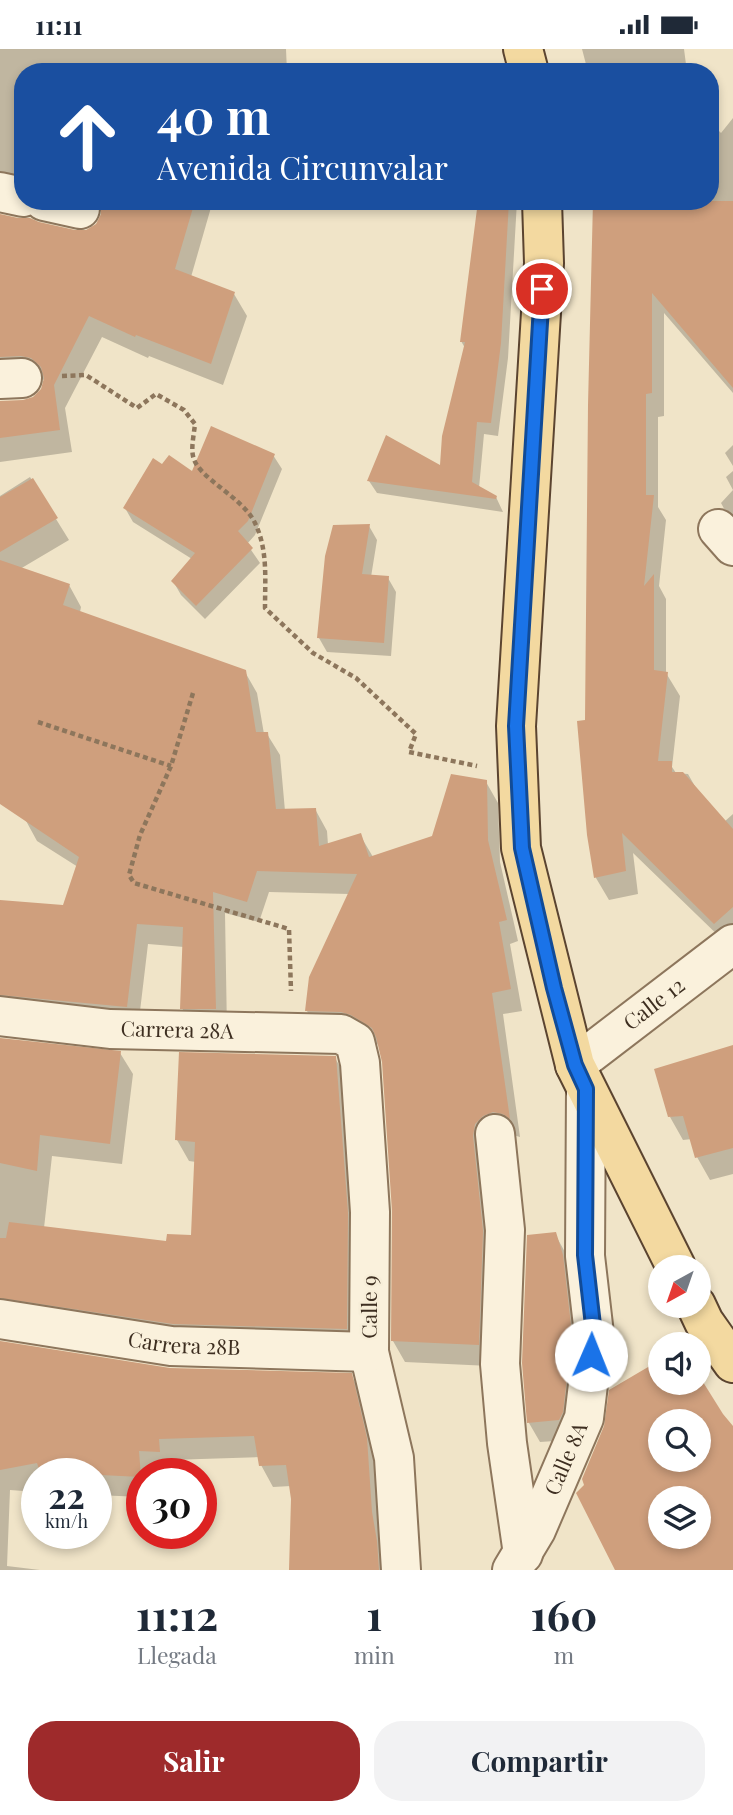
<!DOCTYPE html>
<html lang="es">
<head>
<meta charset="utf-8">
<style>
  :root { --surface:#fff; --page:#f2f2f3; --text:#1f2937; --muted:#747a83; --accent:#9e2a2b }
  body { margin:0; font-family:"Playfair Display",serif; background:var(--page); color:var(--text); height:100vh; display:flex; flex-direction:column; font-size:26px; white-space:nowrap }
  * { box-sizing:border-box; margin:0 }
  p { font-size:23px; color:var(--muted) }
  .icon { flex:none; width:38px; height:38px; fill:none; stroke:currentColor; stroke-width:2; stroke-linecap:round; stroke-linejoin:round }
  .map { position:relative; height:1521px; overflow:hidden }
  .panel { display:flex; flex-direction:column; background:var(--surface); flex:1 }
  .panel>* { flex:none }
  .hud { position:absolute; left:14px; top:14px; width:705px; height:147px; border-radius:28px; box-shadow:0 4px 10px #0003; background:#1a4fa0; color:#fff; overflow:hidden }
  .needle { width:46px; rotate:220deg }
  .tools { position:absolute; left:648px; top:1206px; display:grid; gap:14px }
  .tools a { display:grid; place-items:center; width:63px; height:63px; border-radius:50%; background:var(--surface); box-shadow:0 4px 10px #0003; font-size:35px }
  .speed { position:absolute; left:21px; top:1409px; display:flex; gap:14px; font-size:35px; font-weight:700; text-align:center }
  .speed>* { display:grid; place-content:center; width:91px; height:91px; border-radius:50%; background:var(--surface); box-shadow:0 4px 10px #0003; line-height:1 }
  .speed small { font-size:18px; font-weight:400 }
  .speed .limit { border:10px solid #d22; background:#fff; color:#111 }
  .pin { position:absolute; display:grid; place-items:center; width:60px; height:60px; color:#fff; margin:-30px; border:4px solid #fff; border-radius:50%; box-shadow:0 2px 7px #0007 }
  .me { position:absolute; width:77px; margin:-38px; rotate:1deg; stroke-linejoin:round; filter:drop-shadow(0 0 5px #0008) }
  .turn { display:flex; align-items:center; gap:24px; height:147px; padding:0 28px; font-size:32px }
  .turn .icon { width:91px; height:91px; stroke-width:2.5 }
  .turn b { display:block; font-size:49px; line-height:60px }
  .eta { display:flex; justify-content:space-evenly; align-items:center; height:119px; text-align:center }
  .eta b { font-size:42px; font-weight:700; line-height:49px }
  .action { display:flex; gap:14px; margin-top:auto; padding:14px 28px }
  .action a { flex:1; height:80px; border-radius:28px; background:var(--accent); color:#fff; font-size:28px; font-weight:700; line-height:80px; text-align:center }
  .action a+a { background:var(--page); color:var(--text) }
  .status { display:flex; justify-content:space-between; align-items:center; height:49px; padding:0 35px; background:var(--surface); direction:ltr }
  .status svg { height:19px; fill:currentColor }
  .map>svg:first-child { display:block }
</style>
</head>
<body>
<div class="status"><b>11:11</b><svg viewBox="0 0 49 12"><path d="M0 12V9h3v3zM5 12V6h3v6zM10 12V3h3v9zM15 12V0h3v12zM26 1h20v11H26zM47 4h2v5h-2z"/></svg></div>
<div class="map">
<svg width="733" height="1521" viewBox="0 0 733 1521">
  <rect width="100%" height="100%" fill="#f0e4c8"/>
  <!-- shadow -->
  <path fill="#0003" fill-rule="evenodd" d="M 0,0 L 286,0 L 287,23 L 23,23 L 23,144 L 0,148 Z
    M 582,0 L 684,0 L 687,23 L 588,23 Z
    M 733,69 L 733,344 L 664,264 L 664,367 L 658,368 L 658,458 L 666,471 L 659,537 L 666,550 L 666,624 L 680,647 L 672,718 L 676,724 L 688,725 L 701,748 L 724,773 L 733,765 L 733,895 L 728,896 L 633,804 L 638,845 L 609,851 L 596,829 L 589,786 L 587,673 L 604,152 L 710,152 L 710,91 L 719,82 L 721,84 Z
    M 49,152 L 210,152 L 212,155 L 191,228 L 234,245 L 247,267 L 223,336 L 149,307 L 148,309 L 102,288 L 65,359 L 72,403 L 0,413 L 0,354 L 23,353 L 35,348 L 43,340 L 45,331 L 35,329 L 0,334 L 0,167 L 75,183 L 86,183 L 98,175 L 103,163 L 62,152 Z
    M 480,152 L 517,152 L 508,309 L 498,387 L 484,385 L 479,439 L 496,448 L 503,463 L 377,444 L 369,432 L 441,418 L 465,299 L 461,292 Z
    M 733,396 L 733,417 L 725,404 Z
    M 273,406 L 282,420 L 255,486 L 247,495 L 260,514 L 205,570 L 181,546 L 173,532 L 192,510 L 133,473 L 125,459 L 163,418 L 193,425 Z
    M 733,422 L 733,441 L 726,428 Z
    M 30,428 L 69,491 L 20,520 L 69,536 L 81,558 L 80,563 L 245,623 L 257,644 L 264,685 L 267,685 L 280,706 L 285,762 L 315,760 L 327,782 L 328,796 L 360,786 L 373,808 L 434,789 L 486,733 L 498,754 L 500,813 L 518,892 L 510,895 L 522,962 L 503,965 L 520,1088 L 506,1084 L 490,1317 L 405,1313 L 393,1292 L 394,1161 L 384,1012 L 380,997 L 365,987 L 319,983 L 307,962 L 349,845 L 269,843 L 259,873 L 225,864 L 227,981 L 194,980 L 182,959 L 184,898 L 148,895 L 138,979 L 0,971 L 0,853 L 64,858 L 78,818 L 37,792 L 25,770 L 0,714 L 0,447 Z
    M 733,441 L 733,476 L 721,454 Z
    M 369,477 L 377,491 L 371,528 L 388,529 L 396,543 L 391,607 L 327,603 L 319,589 Z
    M 0,991 L 120,1004 L 133,1025 L 122,1115 L 52,1107 L 44,1179 L 168,1194 L 192,1188 L 196,1113 L 189,1112 L 177,1091 L 335,1009 L 347,1030 L 359,1301 L 0,1274 Z
    M 733,998 L 733,1125 L 710,1131 L 697,1108 L 692,1090 L 683,1091 L 670,1068 Z
    M 555,1185 L 566,1205 L 582,1306 L 570,1391 L 540,1393 L 529,1374 Z
    M 0,1294 L 167,1320 L 351,1326 L 363,1348 L 378,1412 L 388,1521 L 291,1521 L 292,1450 L 291,1437 L 273,1438 L 261,1416 L 260,1408 L 170,1411 L 171,1423 L 142,1424 L 142,1448 L 96,1446 L 96,1424 L 37,1424 L 37,1443 L 10,1441 L 7,1517 L 40,1521 L 0,1521 Z
    M 660,1334 L 698,1334 L 733,1379 L 733,1521 L 617,1521 ZM 660,1372 L 698,1372 L 698,1410 L 660,1410 ZM 660,1449 L 698,1449 L 698,1488 L 660,1488 Z"/>
  <!-- building -->
  <path fill="#cf9f7d" fill-rule="evenodd" d="M 100,152 L 195,152 L 175,220 L 235,243 L 211,315 L 136,286 L 135,288 L 89,267 L 54,336 L 60,381 L 0,389 L 0,352 L 23,351 L 33,348 L 41,340 L 44,329 L 41,318 L 31,309 L 21,307 L 0,308 L 0,165 L 18,169 L 30,169 L 39,173 L 75,181 L 86,181 L 96,175 L 101,165 Z
    M 478,152 L 509,152 L 501,294 L 491,374 L 477,373 L 472,433 L 497,447 L 496,450 L 367,432 L 386,386 L 440,416 L 442,387 L 465,293 L 460,293 Z
    M 593,152 L 733,152 L 733,339 L 652,244 L 652,344 L 646,345 L 646,446 L 654,446 L 644,537 L 654,525 L 654,621 L 668,623 L 658,712 L 672,712 L 672,723 L 683,723 L 733,780 L 733,858 L 714,875 L 622,784 L 626,822 L 594,829 L 587,786 L 577,672 L 585,671 L 588,356 Z
    M 211,377 L 275,405 L 248,472 L 238,482 L 253,499 L 196,557 L 171,532 L 195,504 L 123,459 L 153,409 L 162,415 L 169,406 L 192,422 Z
    M 33,429 L 58,469 L 0,503 L 0,448 Z
    M 370,475 L 362,525 L 389,527 L 384,594 L 317,589 L 325,507 L 333,476 Z
    M 0,511 L 70,535 L 63,556 L 246,621 L 256,683 L 268,683 L 276,760 L 316,759 L 319,797 L 361,784 L 369,808 L 432,787 L 451,725 L 487,731 L 488,791 L 507,871 L 499,873 L 511,940 L 492,944 L 510,1070 L 503,1065 L 493,1063 L 483,1067 L 475,1075 L 473,1087 L 483,1182 L 479,1296 L 391,1292 L 392,1162 L 382,1013 L 376,988 L 372,979 L 351,966 L 341,963 L 305,962 L 309,928 L 357,825 L 257,822 L 247,853 L 213,843 L 216,960 L 180,960 L 183,878 L 137,875 L 127,958 L 0,946 L 0,851 L 63,856 L 79,808 L 0,755 Z
    M 0,989 L 121,1002 L 110,1095 L 40,1086 L 37,1122 L 0,1114 Z
    M 733,996 L 733,1099 L 695,1109 L 683,1067 L 668,1068 L 654,1020 Z
    M 179,1003 L 336,1007 L 348,1164 L 347,1280 L 173,1275 L 0,1249 L 0,1189 L 6,1189 L 9,1173 L 166,1192 L 167,1185 L 191,1186 L 195,1093 L 175,1091 Z
    M 556,1183 L 563,1206 L 572,1285 L 563,1363 L 559,1371 L 527,1374 L 522,1314 L 527,1186 Z
    M 0,1292 L 170,1319 L 352,1324 L 367,1389 L 372,1463 L 377,1492 L 379,1521 L 289,1521 L 291,1450 L 286,1416 L 259,1417 L 254,1387 L 159,1390 L 160,1403 L 139,1402 L 141,1428 L 40,1423 L 37,1414 L 0,1421 Z
    M 660,1311 L 660,1334 L 698,1334 L 698,1325 L 723,1365 L 733,1377 L 733,1521 L 615,1521 L 576,1444 L 584,1436 L 582,1430 L 604,1377 L 609,1341 ZM 660,1372 L 698,1372 L 698,1410 L 660,1410 ZM 660,1449 L 698,1449 L 698,1488 L 660,1488 Z"/>
  <g fill="none" stroke-linecap="round" stroke-linejoin="round">
    <!-- minor casing -->
    <g stroke="#8d765c" stroke-width="42">
      <g id="minor">
        <path d="M 0,143 L 23,148"/>
        <path d="M 44,152 L 80,160"/>
        <path d="M 0,330 L 22,329"/>
        <path d="M 718,480 L 733,497"/>
        <path id="s1" d="M 0,967 L 110,980 L 341,985 L 355,993 L 360,1014 L 370,1163 L 369,1303 L 394,1409 L 401,1521"/>
        <path id="s2" d="M 575,1016 L 733,895"/>
        <path d="M 495,1085 L 505,1181 L 500,1315 L 507,1394 L 523,1505"/>
        <path id="s3" d="M 0,1270 L 171,1297 L 369,1303"/>
        <path id="s4" d="M 512,1521 L 536,1481 L 584,1369 L 594,1285 L 585,1207 L 586,1040"/>
      </g>
    </g>
    <!-- primary casing -->
    <g stroke="#5b4430" stroke-width="42">
      <path id="primary" d="M 523,0 L 529,23
        M 542,152 L 544,214 L 516,677 L 521,799 L 575,1016 L 676,1218
        M 696,1256 L 704,1273 L 733,1314"/>
    </g>
    <!-- path -->
    <path stroke="#8d765c" stroke-width="4.5" stroke-dasharray="5 3.5" stroke-linecap="butt" d="M 62,327 L 86,326 L 137,359 L 156,345 L 184,361 L 195,375 C 194,385 191,398 193,407 C 197,429 242,447 255,474 C 268,501 265,530 265,559 L 313,604 L 356,629 L 416,685 L 409,703 L 477,717
      M 193,644 L 171,717 L 140,786 L 129,826 L 134,834 L 289,880 L 291,942
      M 38,673 L 171,717"/>
    <!-- minor -->
    <use href="#minor" stroke="#faf1dc" stroke-width="38"/>
    <!-- primary -->
    <use href="#primary" stroke="#f3d9a0" stroke-width="38"/>
  </g>
  <g fill="none" stroke-linecap="round" stroke-linejoin="round">
    <!-- route casing -->
    <g stroke="#114b97" stroke-width="18">
      <path id="route" d="M 542,240 L 516,677 L 522,799 L 554,939 L 575,1016 L 586,1040 L 585,1206 L 594,1285 L 591,1306"/>
    </g>
    <!-- route -->
    <use href="#route" stroke="#1a73e8" stroke-width="12"/>
  </g>
  <g text-anchor="middle" stroke-width="5" stroke-linejoin="round" paint-order="stroke">
    <!-- street labels -->
    <g font-size="21" fill="#3d2e20" stroke="#f7eed8">
      <text dy="7" stroke="none"><textPath href="#s2" startOffset="100">Calle 12</textPath></text>
      <text dy="7" stroke="none"><textPath href="#s1" startOffset="178">Carrera 28A</textPath></text>
      <text transform="translate(370 1258) rotate(-90)" y="7">Calle 9</text>
      <text dy="7" stroke="none"><textPath href="#s3" startOffset="186">Carrera 28B</textPath></text>
      <text dy="7" stroke="none"><textPath href="#s4" startOffset="124">Calle 8A</textPath></text>
    </g>
  </g>
</svg>
<div class="tools">
<a><svg class="needle" viewBox="-14 -14 28 28"><path d="M0-13l5 13h-10z" fill="#e53935"/><path d="M0 13l5-13h-10z" fill="#747a83"/></svg></a>
<a><svg class="icon" aria-label="sound" viewBox="0 0 24 24"><path d="M4 9h4l5-4v14l-5-4H4zM17 9q2 3 0 6"/></svg></a>
<a><svg class="icon" aria-label="search" viewBox="0 0 24 24"><circle cx="10" cy="10" r="6"/><path d="M15 15l6 6"/></svg></a>
<a><svg class="icon" aria-label="layers" viewBox="0 0 24 24"><path d="M12 4l9 5-9 5-9-5zM3 14l9 5 9-5"/></svg></a>
</div>
<div class="speed"><div>22<small>km/h</small></div><div class="limit">30</div></div>
<div class="pin" style="left:542px;top:240px;background:#d93025"><svg class="icon" aria-label="arrive" viewBox="0 0 24 24"><path d="M6 21V4h12l-3 4 3 4H6"/></svg></div>
<svg class="me" style="left:591px;top:1306px" viewBox="-20 -20 40 40"><circle r="19" fill="#fff"/><path d="M0-13L10 11 0 6-10 11z" fill="#1a73e8"/></svg>
<div class="hud">
<div class="turn"><svg class="icon" aria-label="ahead" viewBox="0 0 24 24"><path d="M12 20V5M6 11l6-6 6 6"/></svg><div><b>40 m</b>Avenida Circunvalar</div></div>
</div>
</div>
<section class="panel">
<div class="eta">
<div><b>11:12</b><p>Llegada</p></div>
<div><b>1</b><p>min</p></div>
<div><b>160</b><p>m</p></div>
</div>
<div class="action"><a>Salir</a><a>Compartir</a></div>
</section>
</body>
</html>
